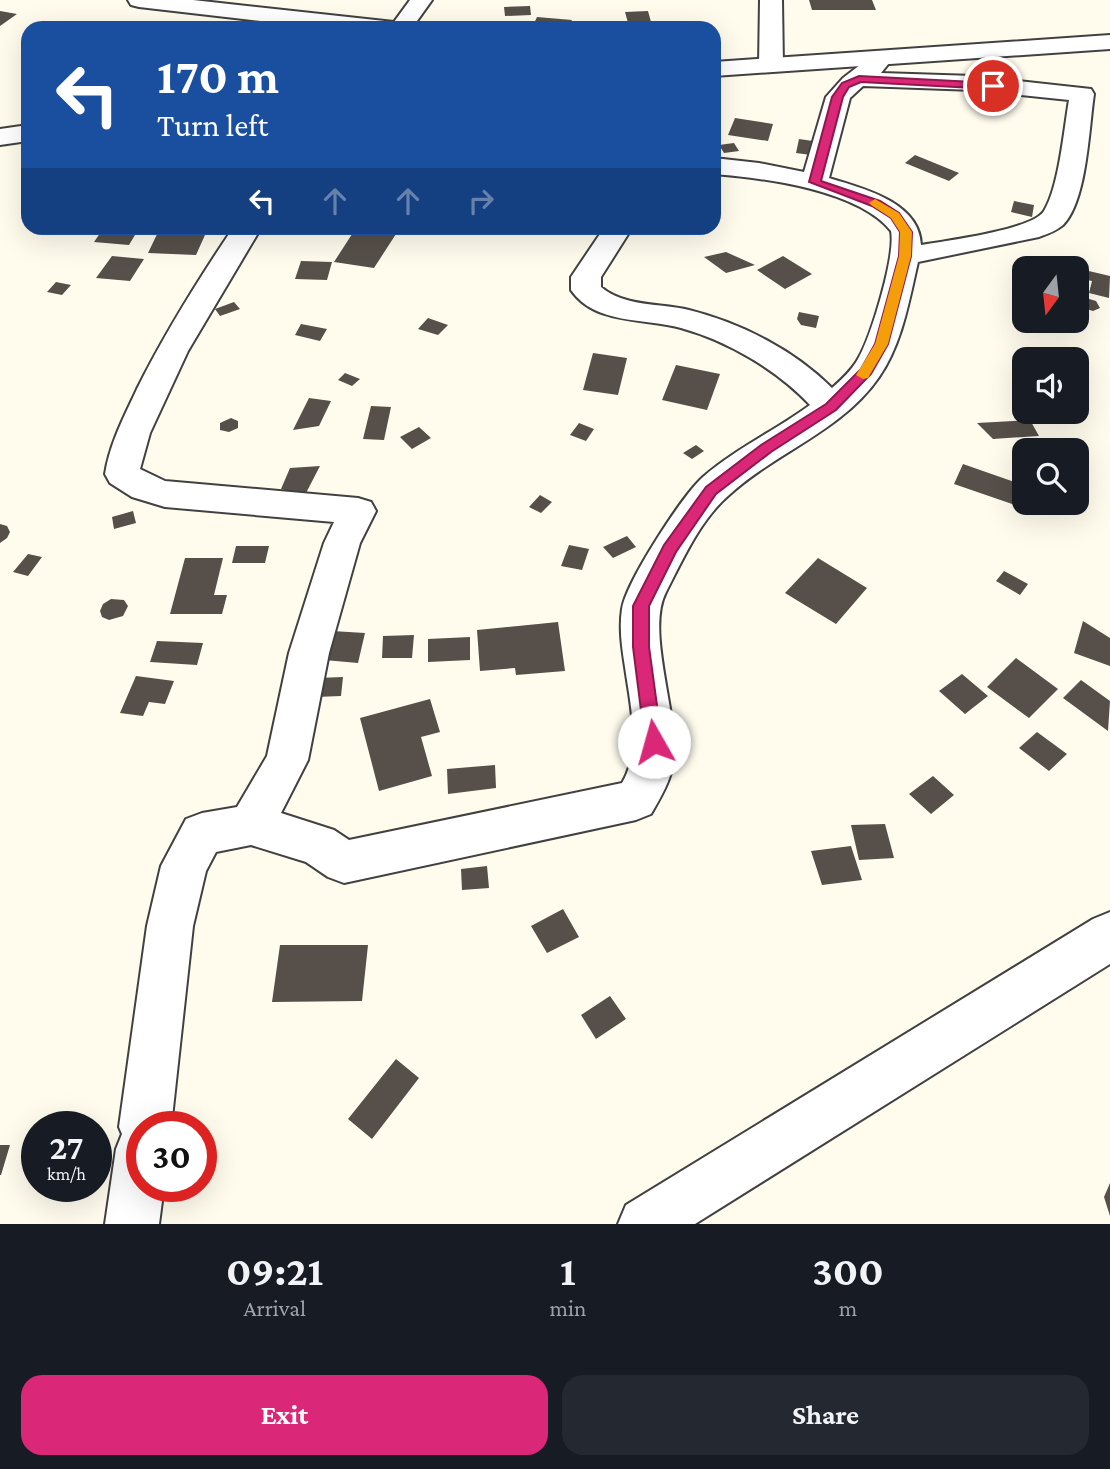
<!DOCTYPE html>
<html lang="en">
<head>
<meta charset="utf-8">
<style>
  :root { --surface:#171b24; --page:#242831; --text:#f1f3f6; --muted:#9ea1a6; --accent:#db2777 }
  body { margin:0; font-family:"Crimson Pro",serif; background:var(--page); color:var(--text); height:100vh; display:flex; flex-direction:column; font-size:26px; white-space:nowrap }
  * { box-sizing:border-box; margin:0 }
  p { font-size:23px; color:var(--muted) }
  .icon { flex:none; width:38px; height:38px; fill:none; stroke:currentColor; stroke-width:2; stroke-linecap:round; stroke-linejoin:round }
  .map { position:relative; height:1224px; overflow:hidden }
  .details { display:flex; flex-direction:column; background:var(--surface); flex:1 }
  .details>* { flex:none }
  .guide { position:absolute; left:21px; top:21px; width:700px; height:214px; border-radius:21px; box-shadow:0 7px 28px #0002; background:#1a4fa0; color:#fff; overflow:hidden }
  .needle { width:46px; rotate:195deg }
  .fabs { position:absolute; left:1012px; top:256px; display:grid; gap:14px }
  .fabs a { display:grid; place-items:center; width:77px; height:77px; border-radius:14px; background:var(--surface); box-shadow:0 7px 28px #0002; font-size:35px }
  .speed { position:absolute; left:21px; top:1111px; display:flex; gap:14px; font-size:35px; font-weight:700; text-align:center }
  .speed>* { display:grid; place-content:center; width:91px; height:91px; border-radius:50%; background:var(--surface); box-shadow:0 7px 28px #0002; line-height:1 }
  .speed small { font-size:18px; font-weight:400 }
  .speed .limit { border:10px solid #d22; background:#fff; color:#111 }
  .pin { position:absolute; display:grid; place-items:center; width:60px; height:60px; color:#fff; margin:-30px; border:4px solid #fff; border-radius:50%; box-shadow:0 2px 7px #0007 }
  .me { position:absolute; width:77px; margin:-38px; rotate:353deg; stroke-linejoin:round; filter:drop-shadow(0 0 5px #0008) }
  .turn { display:flex; align-items:center; gap:24px; height:147px; padding:0 21px; font-size:32px }
  .turn .icon { width:91px; height:91px; stroke-width:2.5 }
  .turn b { display:block; font-size:49px; line-height:60px }
  .lanes { display:flex; align-items:center; height:66px; padding:0 21px; background:#0003; justify-content:center; gap:35px; direction:ltr }
  .lanes .off { opacity:.35 }
  .eta { display:flex; justify-content:space-evenly; align-items:center; height:119px; text-align:center }
  .eta b { font-size:42px; font-weight:700; line-height:49px }
  .button { display:flex; gap:14px; margin-top:auto; padding:14px 21px }
  .button a { flex:1; height:80px; border-radius:21px; background:var(--accent); color:#fff; font-size:28px; font-weight:700; line-height:80px; text-align:center }
  .button a+a { background:var(--page); color:var(--text) }
  .map>svg:first-child { display:block }
</style>
</head>
<body>
<div class="map">
<svg width="1110" height="1224" viewBox="0 0 1110 1224">
  <rect width="100%" height="100%" fill="#fffcee"/>
  <!-- building -->
  <path fill="#564f4a" d="M 809,0 L 872,0 L 876,10 L 812,10 Z
    M 530,6 L 531,15 L 505,16 L 504,7 Z
    M 0,11 L 17,14 L 0,26 Z
    M 648,11 L 651,22 L 628,23 L 625,12 Z
    M 537,17 L 572,20 L 568,28 L 532,28 Z
    M 735,118 L 773,124 L 768,141 L 728,135 Z
    M 799,139 L 813,141 L 811,155 L 796,153 Z
    M 734,143 L 739,151 L 724,153 L 719,145 Z
    M 915,155 L 959,173 L 949,181 L 905,163 Z
    M 1014,201 L 1034,205 L 1032,217 L 1011,212 Z
    M 160,228 L 187,228 L 185,234 L 205,235 L 196,255 L 148,253 Z
    M 356,228 L 396,234 L 374,268 L 334,262 Z
    M 103,229 L 121,230 L 118,234 L 135,235 L 129,245 L 94,242 Z
    M 726,252 L 755,265 L 726,273 L 704,257 Z
    M 112,256 L 144,259 L 130,281 L 96,278 Z
    M 783,256 L 812,274 L 785,289 L 757,270 Z
    M 301,261 L 332,262 L 327,280 L 295,279 Z
    M 1076,268 L 1110,276 L 1109,298 L 1089,293 L 1092,281 L 1076,278 Z
    M 56,282 L 71,285 L 62,295 L 47,292 Z
    M 1086,298 L 1096,301 L 1100,308 L 1093,311 L 1083,308 L 1080,302 Z
    M 234,302 L 240,309 L 220,316 L 215,309 Z
    M 799,312 L 819,316 L 816,328 L 801,325 L 797,319 Z
    M 428,318 L 448,325 L 438,335 L 418,329 Z
    M 301,324 L 327,329 L 320,341 L 295,335 Z
    M 593,353 L 627,358 L 618,395 L 583,390 Z
    M 676,365 L 720,374 L 707,410 L 662,400 Z
    M 345,373 L 360,379 L 352,386 L 338,380 Z
    M 309,398 L 331,401 L 319,426 L 293,430 Z
    M 371,406 L 391,407 L 384,440 L 363,439 Z
    M 231,418 L 238,421 L 238,428 L 229,432 L 220,430 L 220,423 Z
    M 1030,420 L 1039,436 L 993,439 L 977,423 Z
    M 579,423 L 594,429 L 586,441 L 570,435 Z
    M 419,427 L 431,438 L 412,449 L 400,437 Z
    M 696,445 L 704,451 L 692,459 L 683,453 Z
    M 963,464 L 1023,485 L 1015,505 L 954,484 Z
    M 320,466 L 305,495 L 281,489 L 290,468 Z
    M 540,495 L 552,502 L 541,513 L 529,507 Z
    M 133,511 L 136,523 L 114,529 L 112,517 Z
    M 0,524 L 7,526 L 10,532 L 7,538 L 0,543 Z
    M 627,536 L 636,547 L 613,558 L 603,547 Z
    M 569,545 L 589,549 L 582,570 L 561,566 Z
    M 236,546 L 269,546 L 265,563 L 232,563 Z
    M 28,554 L 42,557 L 28,576 L 13,572 Z
    M 185,558 L 223,558 L 214,595 L 227,595 L 222,614 L 170,614 Z
    M 818,558 L 867,588 L 836,624 L 785,593 Z
    M 1004,571 L 1028,584 L 1020,595 L 996,581 Z
    M 111,599 L 124,600 L 128,606 L 123,616 L 109,620 L 102,617 L 100,611 L 103,604 Z
    M 1083,621 L 1110,638 L 1110,666 L 1074,653 Z
    M 558,622 L 565,671 L 516,675 L 515,668 L 480,671 L 477,630 Z
    M 332,631 L 365,633 L 358,663 L 324,660 Z
    M 414,635 L 412,658 L 382,658 L 383,636 Z
    M 470,637 L 470,660 L 428,662 L 428,639 Z
    M 157,641 L 203,643 L 197,665 L 150,662 Z
    M 1016,658 L 1058,689 L 1029,718 L 987,687 Z
    M 962,674 L 988,696 L 965,714 L 939,691 Z
    M 136,676 L 174,681 L 165,704 L 149,702 L 143,716 L 120,713 Z
    M 343,677 L 341,696 L 316,697 L 317,678 Z
    M 1081,680 L 1110,701 L 1108,731 L 1063,698 Z
    M 430,699 L 440,732 L 421,737 L 432,776 L 379,791 L 360,718 Z
    M 1037,732 L 1067,754 L 1049,771 L 1019,748 Z
    M 495,765 L 496,788 L 448,794 L 447,769 Z
    M 933,776 L 954,795 L 931,814 L 909,794 Z
    M 885,824 L 894,858 L 859,860 L 851,825 Z
    M 851,846 L 862,880 L 822,885 L 811,851 Z
    M 487,866 L 489,888 L 462,890 L 461,869 Z
    M 563,909 L 579,937 L 547,953 L 531,926 Z
    M 280,945 L 368,945 L 362,1001 L 272,1002 Z
    M 610,996 L 626,1019 L 596,1039 L 581,1015 Z
    M 396,1059 L 419,1078 L 372,1139 L 348,1119 Z
    M 0,1145 L 10,1145 L 1,1175 L 0,1175 Z
    M 1110,1183 L 1110,1216 L 1104,1197 Z"/>
  <g fill="none" stroke-linecap="round" stroke-linejoin="round">
    <!-- minor casing -->
    <g stroke="#414141" stroke-width="4">
      <path id="minor" d="M 128,0 L 193,0 L 394,22 L 410,0 L 432,0 L 412,28 L 321,28 L 139,7 L 131,5 Z
        M 760,0 L 782,0 L 783,66 L 779,71 L 763,71 L 759,66 Z
        M 877,56 L 885,58 L 889,63 L 881,73 L 974,76 L 1091,89 L 1094,94 C 1089,127 1087,201 1063,225 C 1056,231 1047,234 1039,237 L 918,262 C 909,301 902,344 879,377 C 842,431 776,452 729,495 C 700,520 683,559 666,592 C 646,630 677,710 674,755 C 673,777 662,795 651,814 L 636,820 L 344,883 L 328,877 L 306,862 L 251,845 L 216,852 L 206,871 L 193,926 L 171,1127 L 142,1127 L 142,1186 L 164,1186 L 159,1224 L 105,1224 L 116,1149 L 122,1134 L 119,1127 L 147,926 L 161,866 L 186,819 L 202,813 L 237,807 L 267,756 L 289,653 L 324,543 L 334,522 L 165,507 L 132,497 L 110,483 L 105,474 C 110,443 124,417 137,389 C 165,333 198,280 233,228 L 261,228 L 188,351 L 150,433 L 140,469 L 165,481 L 358,498 L 371,502 L 376,511 L 360,543 L 329,653 L 308,760 L 281,813 L 334,830 L 349,840 L 622,783 C 642,750 630,703 625,667 C 622,648 619,628 622,609 C 626,582 682,496 703,477 C 735,449 776,430 810,405 C 777,370 728,341 681,328 C 645,318 595,325 571,290 L 571,277 L 604,228 L 632,228 L 601,277 L 601,287 C 625,307 660,303 689,310 C 741,323 794,350 832,388 C 841,380 852,370 858,359 C 871,337 896,255 891,231 C 858,190 765,178 714,174 L 714,158 L 759,163 L 804,172 L 826,97 L 843,78 L 869,58 ZM 863,86 L 974,90 L 1069,100 C 1064,129 1059,187 1044,211 C 1032,230 945,241 921,245 C 920,202 862,188 829,178 L 850,98 Z
        M 1110,912 L 1110,964 L 695,1224 L 618,1224 L 626,1205 L 1093,919 Z"/>
    </g>
    <!-- tertiary casing -->
    <g stroke="#414141" stroke-width="4">
      <path id="tertiary" d="M 1110,35 L 1110,49 L 714,76 L 714,62 Z
        M 28,125 L 28,141 L 0,145 L 0,129 Z"/>
    </g>
    <!-- minor -->
    <use href="#minor" fill="#fff" fill-rule="evenodd"/>
    <!-- tertiary -->
    <use href="#tertiary" fill="#fff" fill-rule="evenodd"/>
  </g>
  <!-- route -->
  <path fill="#db2777" stroke="#8e194d" stroke-width="2" d="M 859,76 L 993,83 L 998,86 L 993,89 L 861,82 L 849,87 L 843,97 L 821,181 L 880,201 L 899,213 L 912,232 L 911,256 L 888,344 L 871,374 L 836,410 L 771,452 L 716,494 L 676,552 L 649,606 L 649,647 L 662,742 L 660,747 L 654,749 L 647,747 L 645,742 L 633,647 L 633,606 L 664,545 L 706,487 L 761,445 L 826,404 L 861,369 L 875,344 L 899,256 L 900,232 L 891,218 L 872,206 L 809,182 L 832,97 L 842,83 Z"/>
  <!-- slow -->
  <path fill="#f59e0b" d="M 875,199 L 899,213 L 912,232 L 911,256 L 888,344 L 868,378 L 863,379 L 856,375 L 875,344 L 899,256 L 900,232 L 891,218 L 871,205 L 869,203 Z"/>
</svg>
<div class="fabs">
<a><svg class="needle" viewBox="-14 -14 28 28"><path d="M0-13l5 13h-10z" fill="#e53935"/><path d="M0 13l5-13h-10z" fill="#9ea1a6"/></svg></a>
<a><svg class="icon" aria-label="sound" viewBox="0 0 24 24"><path d="M4 9h4l5-4v14l-5-4H4zM17 9q2 3 0 6"/></svg></a>
<a><svg class="icon" aria-label="search" viewBox="0 0 24 24"><circle cx="10" cy="10" r="6"/><path d="M15 15l6 6"/></svg></a>
</div>
<div class="speed"><div>27<small>km/h</small></div><div class="limit">30</div></div>
<div class="pin" style="left:993px;top:86px;background:#d93025"><svg class="icon" aria-label="arrive" viewBox="0 0 24 24"><path d="M6 21V4h12l-3 4 3 4H6"/></svg></div>
<svg class="me" style="left:654px;top:742px" viewBox="-20 -20 40 40"><circle r="19" fill="#fff"/><path d="M0-13L10 11 0 6-10 11z" fill="#db2777"/></svg>
<div class="guide">
<div class="turn"><svg class="icon" aria-label="left" viewBox="0 0 24 24"><path d="M17 20v-9H6M10 6l-5 5 5 5"/></svg><div><b>170 m</b>Turn left</div></div>
<div class="lanes"><svg class="icon" aria-label="left" viewBox="0 0 24 24"><path d="M17 20v-9H6M10 6l-5 5 5 5"/></svg><svg class="icon off" aria-label="ahead" viewBox="0 0 24 24"><path d="M12 20V5M6 11l6-6 6 6"/></svg><svg class="icon off" aria-label="ahead" viewBox="0 0 24 24"><path d="M12 20V5M6 11l6-6 6 6"/></svg><svg class="icon off" aria-label="right" viewBox="0 0 24 24"><path d="M7 20v-9h11M14 6l5 5-5 5"/></svg></div>
</div>
</div>
<section class="details">
<div class="eta">
<div><b>09:21</b><p>Arrival</p></div>
<div><b>1</b><p>min</p></div>
<div><b>300</b><p>m</p></div>
</div>
<div class="button"><a>Exit</a><a>Share</a></div>
</section>
</body>
</html>
